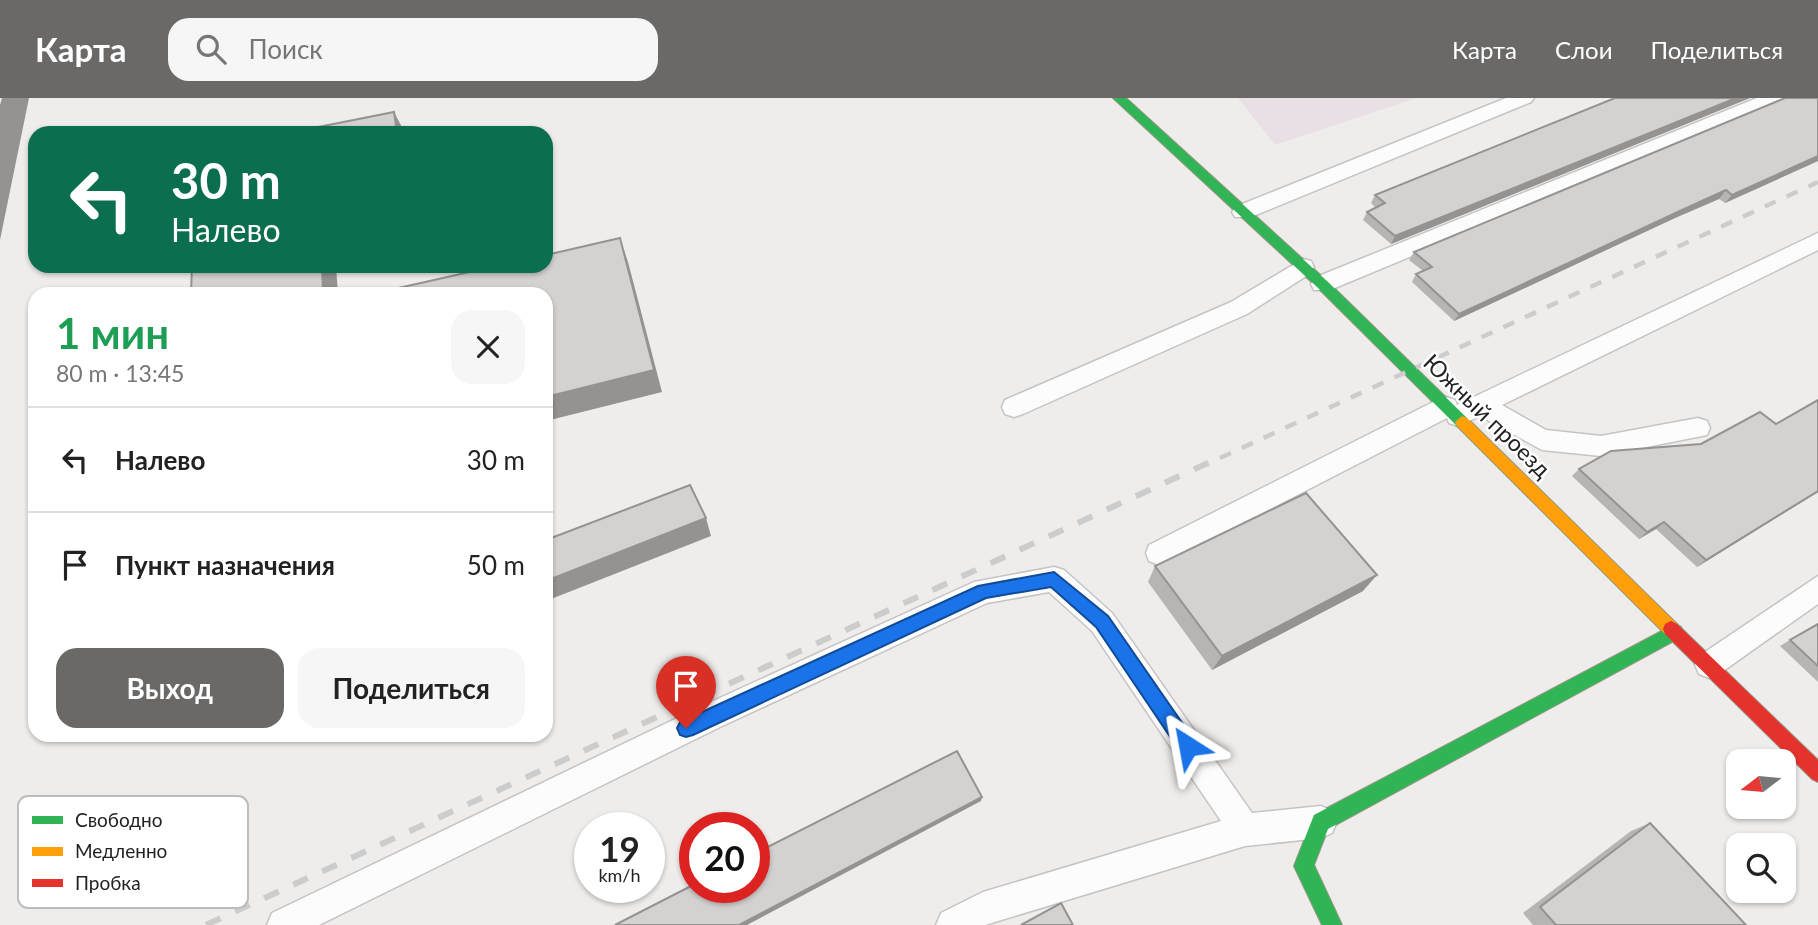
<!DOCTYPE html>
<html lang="ru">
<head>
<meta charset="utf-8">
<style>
  :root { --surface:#fff; --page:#f6f6f6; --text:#222; --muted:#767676; --line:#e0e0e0; --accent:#6a6968 }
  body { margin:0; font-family:Lato,sans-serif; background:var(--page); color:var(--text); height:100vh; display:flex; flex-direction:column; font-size:26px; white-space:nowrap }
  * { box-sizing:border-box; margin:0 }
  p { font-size:23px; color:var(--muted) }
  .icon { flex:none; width:38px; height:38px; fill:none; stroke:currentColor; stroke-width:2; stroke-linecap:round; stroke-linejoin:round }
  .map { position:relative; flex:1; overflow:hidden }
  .panel { position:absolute; left:28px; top:189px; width:525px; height:455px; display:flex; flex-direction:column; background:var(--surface); border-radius:21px; box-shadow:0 2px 5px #0004 }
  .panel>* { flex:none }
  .guide { position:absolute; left:28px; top:28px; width:525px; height:147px; border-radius:21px; box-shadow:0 2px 5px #0004; background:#0b6e4f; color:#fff; overflow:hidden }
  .needle { width:46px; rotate:254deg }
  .controls { position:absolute; left:1726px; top:651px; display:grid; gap:14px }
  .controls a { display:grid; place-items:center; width:70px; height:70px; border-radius:14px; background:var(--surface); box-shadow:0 2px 5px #0004; font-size:35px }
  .speed { position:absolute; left:574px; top:714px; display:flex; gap:14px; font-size:35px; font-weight:700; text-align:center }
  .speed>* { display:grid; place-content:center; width:91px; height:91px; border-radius:50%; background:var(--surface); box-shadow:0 2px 5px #0004; line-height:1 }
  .speed small { font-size:18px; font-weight:400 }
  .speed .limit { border:10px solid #d22; background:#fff; color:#111 }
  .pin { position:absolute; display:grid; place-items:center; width:60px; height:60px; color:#fff; margin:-72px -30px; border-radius:50% 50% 50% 0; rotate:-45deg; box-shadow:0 0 7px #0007 }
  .pin .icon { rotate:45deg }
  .me { position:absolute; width:77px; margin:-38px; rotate:326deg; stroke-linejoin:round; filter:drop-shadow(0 0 5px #0008) }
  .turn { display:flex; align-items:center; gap:24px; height:147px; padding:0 28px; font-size:32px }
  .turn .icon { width:91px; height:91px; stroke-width:2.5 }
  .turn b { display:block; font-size:49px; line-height:60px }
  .round { display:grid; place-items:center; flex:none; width:74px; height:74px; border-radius:21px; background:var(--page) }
  .summary { display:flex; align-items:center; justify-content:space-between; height:119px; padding:0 28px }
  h1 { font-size:42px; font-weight:700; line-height:52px; color:#1e9e55 }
  .primary-button { display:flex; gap:14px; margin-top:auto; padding:14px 28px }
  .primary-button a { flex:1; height:80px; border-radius:21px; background:var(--accent); color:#fff; font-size:28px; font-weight:700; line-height:80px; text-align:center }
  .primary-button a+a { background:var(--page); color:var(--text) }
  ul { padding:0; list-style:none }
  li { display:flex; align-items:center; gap:21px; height:105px; padding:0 28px; border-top:2px solid var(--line) }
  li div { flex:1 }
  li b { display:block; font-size:26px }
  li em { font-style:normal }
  header { display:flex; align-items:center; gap:42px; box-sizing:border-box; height:98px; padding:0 35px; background:var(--accent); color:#fff }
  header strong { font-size:33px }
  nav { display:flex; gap:38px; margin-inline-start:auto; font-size:24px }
  .search { width:490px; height:63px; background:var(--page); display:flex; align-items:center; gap:18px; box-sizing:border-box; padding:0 24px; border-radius:21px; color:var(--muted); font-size:26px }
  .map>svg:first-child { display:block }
</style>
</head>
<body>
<header>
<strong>Карта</strong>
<div class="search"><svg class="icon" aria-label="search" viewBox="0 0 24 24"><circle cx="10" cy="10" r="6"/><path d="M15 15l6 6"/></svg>Поиск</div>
<nav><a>Карта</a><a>Слои</a><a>Поделиться</a></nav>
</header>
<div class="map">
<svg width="1818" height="827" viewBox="0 0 1818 827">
  <rect width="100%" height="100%" fill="#efedeb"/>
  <!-- industrial -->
  <path fill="#e8e0e5" d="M 1238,0 L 1417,0 L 1275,47 Z"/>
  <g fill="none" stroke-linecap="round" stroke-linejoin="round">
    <!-- lane casing -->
    <g stroke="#c5c4c3" stroke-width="3">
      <path id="lane" d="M 1506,0 L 1534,0 L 1531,4 L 1251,119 L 1235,119 L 1232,114 L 1235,109 Z
        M 1757,0 L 1785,0 L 1782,4 L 1330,192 L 1314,192 L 1311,186 L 1314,180 Z
        M 1818,135 L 1818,152 L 1502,307 L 1546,332 L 1601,338 L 1698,320 L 1707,323 L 1710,330 L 1707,337 L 1601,358 L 1542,352 L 1480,318 L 1458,328 L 1449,325 L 1447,320 L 1169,463 L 1159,467 L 1149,463 L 1146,455 L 1149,447 L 1437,302 L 1446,299 L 1455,302 L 1457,307 Z
        M 1303,161 L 1311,163 L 1314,169 L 1311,175 L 1247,216 L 1023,316 L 1014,319 L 1005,316 L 1002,309 L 1005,302 L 1231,204 Z
        M 1054,469 L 1064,472 L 1112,515 L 1252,715 L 1321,708 L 1332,713 L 1337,724 L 1332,735 L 1321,740 L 1245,748 L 985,827 L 936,827 L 941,815 L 983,794 L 1221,723 L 1092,533 L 1049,494 L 987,505 L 720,629 L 319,827 L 267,827 L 272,815 L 700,609 L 974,484 Z
        M 1818,478 L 1818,506 L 1719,576 L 1709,580 L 1699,576 L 1695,567 L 1699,558 Z"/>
    </g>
    <!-- fast casing -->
    <g stroke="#979884" stroke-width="2">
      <path id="fast" d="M 1113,0 L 1126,0 L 1327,183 L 1467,320 L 1469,324 L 1467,328 L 1457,328 L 1317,189 Z
        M 1675,526 L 1681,529 L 1683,534 L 1681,539 L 1328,731 L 1314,767 L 1342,827 L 1322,827 L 1294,768 L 1314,717 Z"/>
    </g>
    <!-- slow casing -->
    <g stroke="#979884" stroke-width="2">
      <path id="slow" d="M 1462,318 L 1467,320 L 1677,526 L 1679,531 L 1677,536 L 1671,539 L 1665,536 L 1457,328 L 1455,324 Z"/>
    </g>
    <!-- jam casing -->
    <g stroke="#979884" stroke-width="2">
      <path id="jam" d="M 1671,523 L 1677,526 L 1818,662 L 1818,684 L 1812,681 L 1665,536 L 1663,531 L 1665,526 Z"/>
    </g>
    <!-- lane -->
    <use href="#lane" fill="#fdfcfc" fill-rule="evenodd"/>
    <!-- fast -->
    <use href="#fast" fill="#30b455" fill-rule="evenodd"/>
    <!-- slow -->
    <use href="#slow" fill="#ff9f0a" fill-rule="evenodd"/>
    <!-- jam -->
    <use href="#jam" fill="#e5322d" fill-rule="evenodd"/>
    <!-- rail-far1 -->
    <path stroke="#ccc" stroke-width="4.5" stroke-dasharray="12 12" stroke-linecap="butt" d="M 1220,360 L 1818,84"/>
    <!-- rail -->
    <path stroke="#ccc" stroke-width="6" stroke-dasharray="16 16" stroke-linecap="butt" d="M 206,827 L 1223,358"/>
  </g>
  <!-- wall -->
  <path fill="#b6b5b3" d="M 1615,0 L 1750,0 L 1391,146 L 1363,122 L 1367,114 L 1376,110 L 1371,105 L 1375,97 Z
    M 1818,0 L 1818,63 L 1725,105 L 1719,101 L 1675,120 L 1454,223 L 1412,184 L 1416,176 L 1423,173 L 1409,162 L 1414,154 Z
    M 1818,302 L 1818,394 L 1697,469 L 1656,431 L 1639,441 L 1572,378 L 1579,371 L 1701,346 L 1776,326 Z
    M 1155,468 L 1363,493 L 1212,572 L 1148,484 Z
    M 1818,525 L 1818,584 L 1780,548 Z
    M 1650,725 L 1746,827 L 1533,827 L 1523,815 L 1631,733 Z"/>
  <!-- shaded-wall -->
  <path fill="#949392" d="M 2,0 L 29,0 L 0,142 L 0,7 Z
    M 1736,0 L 1750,0 L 1391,146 L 1395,138 Z
    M 394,14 L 405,35 L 397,35 Z
    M 1818,58 L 1818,63 L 1725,105 L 1732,97 Z
    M 1726,92 L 1719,101 L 1675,120 L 1454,223 L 1459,216 L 1682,112 Z
    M 620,140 L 628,164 L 662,294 L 546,323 L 546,299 Z
    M 322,168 L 336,168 L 338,196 L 323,196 Z
    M 1818,393 L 1818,394 L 1697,469 L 1706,462 Z
    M 706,420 L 711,438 L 546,503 L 546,483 Z
    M 1664,424 L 1656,431 L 1639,441 L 1647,434 Z
    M 1377,477 L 1363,493 L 1212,572 L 1222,558 Z
    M 982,699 L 981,703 L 747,827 L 739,827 Z"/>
  <!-- building -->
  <path fill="#d4d2d0" stroke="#949392" stroke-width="2" d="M 1615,0 L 1736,0 L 1395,138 L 1367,114 L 1385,105 L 1375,97 Z
    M 1785,0 L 1818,0 L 1818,58 L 1732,97 L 1726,92 L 1682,112 L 1459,216 L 1416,176 L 1432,169 L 1414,154 Z
    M 394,14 L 397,35 L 288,35 Z
    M 620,140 L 654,272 L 546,299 L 546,196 L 372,196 L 496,168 L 546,168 L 546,157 Z
    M 192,168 L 322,168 L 323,196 L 191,196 Z
    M 1818,302 L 1818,393 L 1706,462 L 1664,424 L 1647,434 L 1579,371 L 1611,353 L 1701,346 L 1760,314 L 1776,326 Z
    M 690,387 L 706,420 L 546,483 L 546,442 Z
    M 1306,395 L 1377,477 L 1222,558 L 1155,468 Z
    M 1818,526 L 1818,568 L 1790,542 Z
    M 957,653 L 982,699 L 739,827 L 615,827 L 695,786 L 695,789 L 754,789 L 754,756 Z
    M 1650,725 L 1746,827 L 1556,827 L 1540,809 Z
    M 1061,805 L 1073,827 L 1021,827 Z"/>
  <!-- route -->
  <path fill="#1a73e8" stroke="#114b97" stroke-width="2" d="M 1054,474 L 1108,518 L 1194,642 L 1197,648 L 1194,655 L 1188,657 L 1181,655 L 1096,529 L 1051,489 L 986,500 L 693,637 L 686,639 L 680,637 L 677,630 L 680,624 L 978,488 Z"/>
  <g text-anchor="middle" stroke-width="5" stroke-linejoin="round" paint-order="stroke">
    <!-- street labels -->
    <g font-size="23" fill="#222" stroke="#fff">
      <text transform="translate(1487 318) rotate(44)" y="8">Южный проезд</text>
    </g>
  </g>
  <!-- legend -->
  <rect x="18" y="698" width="230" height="112" rx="10" fill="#fff" stroke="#bdbdbd" stroke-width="2"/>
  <rect x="32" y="718" width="31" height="8" fill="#30b455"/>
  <rect x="32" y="749" width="31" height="9" fill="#ff9f0a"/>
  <rect x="32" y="781" width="31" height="8" fill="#e5322d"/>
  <g font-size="19" fill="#222">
    <text x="75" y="729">Свободно</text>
    <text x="75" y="760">Медленно</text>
    <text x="75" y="792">Пробка</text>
  </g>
</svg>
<div class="controls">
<a><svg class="needle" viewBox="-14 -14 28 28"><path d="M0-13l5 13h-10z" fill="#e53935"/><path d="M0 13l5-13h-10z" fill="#767676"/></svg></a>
<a><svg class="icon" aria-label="search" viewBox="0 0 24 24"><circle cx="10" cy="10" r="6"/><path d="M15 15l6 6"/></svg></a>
</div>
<div class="speed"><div>19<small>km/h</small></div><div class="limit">20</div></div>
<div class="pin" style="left:686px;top:630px;background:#d93025"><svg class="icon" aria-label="arrive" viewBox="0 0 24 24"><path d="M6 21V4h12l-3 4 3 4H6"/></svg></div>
<svg class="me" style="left:1188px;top:648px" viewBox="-20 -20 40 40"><path d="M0-17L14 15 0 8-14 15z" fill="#1a73e8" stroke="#fff" stroke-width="4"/></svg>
<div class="guide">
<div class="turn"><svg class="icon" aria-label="left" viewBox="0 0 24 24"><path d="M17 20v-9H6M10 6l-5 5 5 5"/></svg><div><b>30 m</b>Налево</div></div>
</div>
<section class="panel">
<div class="summary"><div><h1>1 мин</h1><p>80 m · 13:45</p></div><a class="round"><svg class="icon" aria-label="close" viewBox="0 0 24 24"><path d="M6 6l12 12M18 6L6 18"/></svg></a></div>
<ul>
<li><svg class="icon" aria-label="left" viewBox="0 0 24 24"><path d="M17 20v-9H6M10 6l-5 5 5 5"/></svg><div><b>Налево</b></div><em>30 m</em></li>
<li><svg class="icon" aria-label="arrive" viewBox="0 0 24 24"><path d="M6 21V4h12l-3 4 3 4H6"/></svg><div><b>Пункт назначения</b></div><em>50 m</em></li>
</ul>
<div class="primary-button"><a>Выход</a><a>Поделиться</a></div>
</section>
</div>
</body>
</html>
